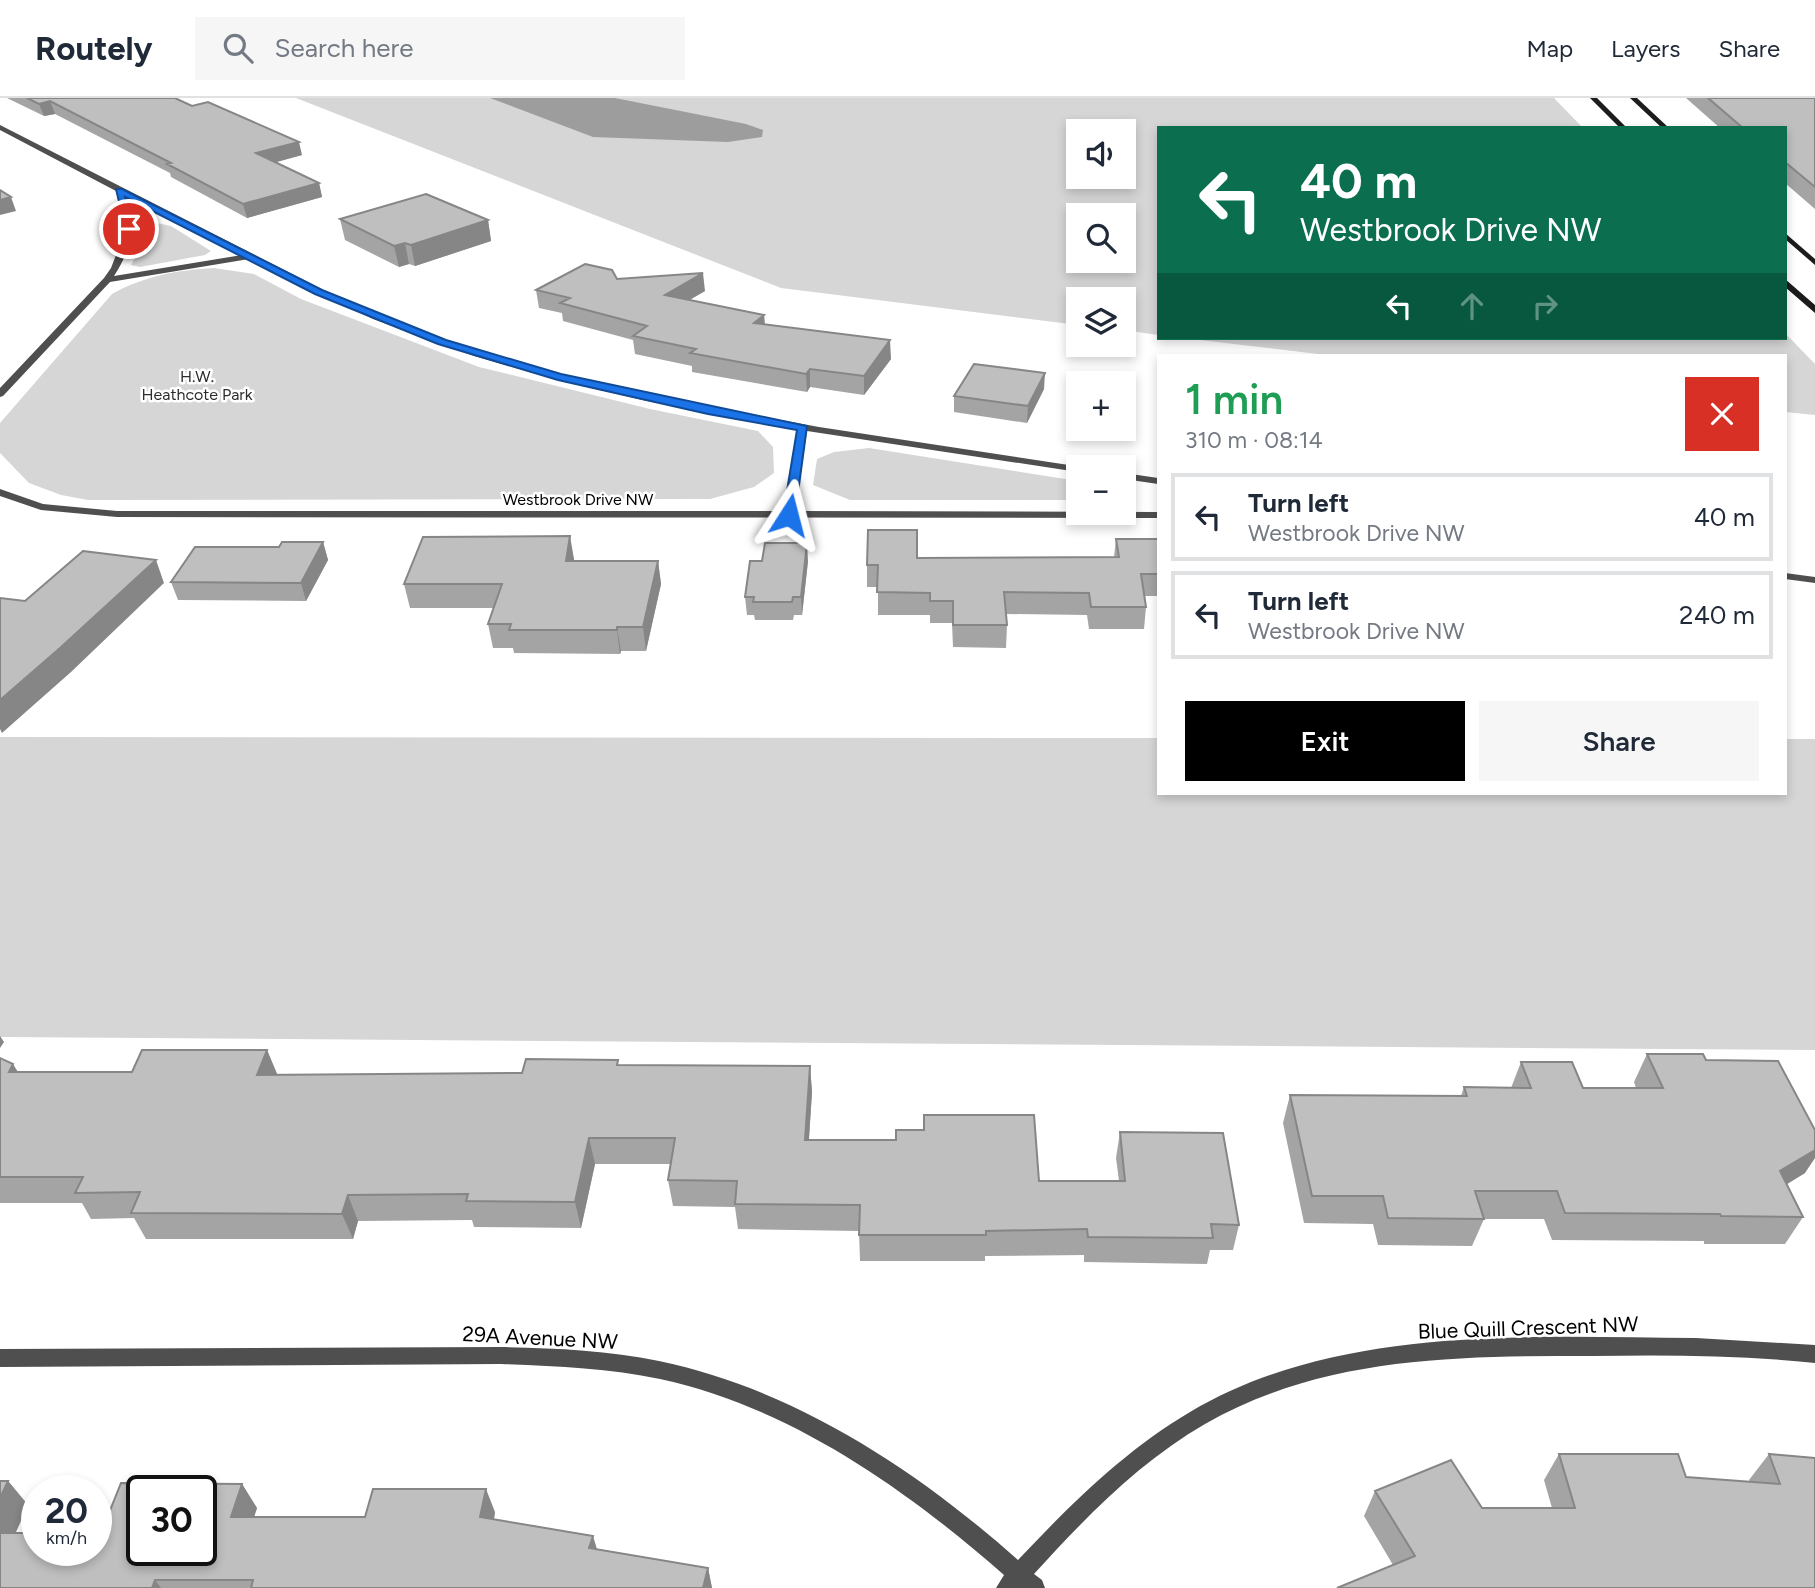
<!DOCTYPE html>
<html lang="en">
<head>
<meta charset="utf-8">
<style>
  :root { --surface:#fff; --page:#f6f6f7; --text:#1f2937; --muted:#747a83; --line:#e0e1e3; --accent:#000 }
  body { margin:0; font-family:Figtree,sans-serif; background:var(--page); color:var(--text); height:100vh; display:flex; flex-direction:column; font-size:26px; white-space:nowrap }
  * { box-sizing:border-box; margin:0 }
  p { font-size:23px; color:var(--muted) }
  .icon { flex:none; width:38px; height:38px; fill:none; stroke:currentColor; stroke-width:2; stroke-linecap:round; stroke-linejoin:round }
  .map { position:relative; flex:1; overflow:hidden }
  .sheet { position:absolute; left:1157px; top:256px; width:630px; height:441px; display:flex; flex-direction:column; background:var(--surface); border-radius:0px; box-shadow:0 4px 10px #0003 }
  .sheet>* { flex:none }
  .banner { position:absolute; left:1157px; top:28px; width:630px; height:214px; border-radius:0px; box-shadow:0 4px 10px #0003; background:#0b6e4f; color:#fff; overflow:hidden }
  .buttons { position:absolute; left:1066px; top:21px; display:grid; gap:14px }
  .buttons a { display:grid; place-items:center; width:70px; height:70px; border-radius:0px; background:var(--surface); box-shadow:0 4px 10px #0003; font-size:35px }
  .speed { position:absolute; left:21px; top:1377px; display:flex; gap:14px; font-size:35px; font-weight:700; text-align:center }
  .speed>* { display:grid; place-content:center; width:91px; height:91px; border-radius:50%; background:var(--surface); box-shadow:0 4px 10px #0003; line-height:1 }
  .speed small { font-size:18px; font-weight:400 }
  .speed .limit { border:4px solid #111; border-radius:10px; background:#fff; color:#111 }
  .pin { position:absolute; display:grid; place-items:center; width:60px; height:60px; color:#fff; margin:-30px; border:4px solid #fff; border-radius:50%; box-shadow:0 2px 7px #0007 }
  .me { position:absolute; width:77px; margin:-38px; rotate:9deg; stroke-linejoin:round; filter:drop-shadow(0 0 5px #0008) }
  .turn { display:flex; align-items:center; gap:24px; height:147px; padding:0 28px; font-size:32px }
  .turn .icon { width:91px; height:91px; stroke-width:2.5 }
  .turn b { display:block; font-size:49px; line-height:60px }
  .lanes { display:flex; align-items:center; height:66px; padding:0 28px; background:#0003; justify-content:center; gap:35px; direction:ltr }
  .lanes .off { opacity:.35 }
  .round { display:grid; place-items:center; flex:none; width:74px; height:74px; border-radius:0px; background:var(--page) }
  .summary { display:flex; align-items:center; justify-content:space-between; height:119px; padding:0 28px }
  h1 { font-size:42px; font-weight:600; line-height:52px; color:#1e9e55 }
  .button { display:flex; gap:14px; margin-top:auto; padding:14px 28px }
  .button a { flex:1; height:80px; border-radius:0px; background:var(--accent); color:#fff; font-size:28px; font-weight:600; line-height:80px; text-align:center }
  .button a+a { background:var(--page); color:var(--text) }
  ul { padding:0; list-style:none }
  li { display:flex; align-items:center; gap:21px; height:88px; margin:0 14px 10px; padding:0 14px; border:4px solid var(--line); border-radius:0px }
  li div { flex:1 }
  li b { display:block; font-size:26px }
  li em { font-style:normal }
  header { display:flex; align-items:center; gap:42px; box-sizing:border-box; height:98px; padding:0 35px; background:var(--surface); border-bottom:2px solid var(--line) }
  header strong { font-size:33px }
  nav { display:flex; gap:38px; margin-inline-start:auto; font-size:24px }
  .search { width:490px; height:63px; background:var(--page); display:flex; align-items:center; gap:18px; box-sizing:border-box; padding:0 24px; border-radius:0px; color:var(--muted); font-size:26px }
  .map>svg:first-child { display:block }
</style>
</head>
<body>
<header>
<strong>Routely</strong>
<div class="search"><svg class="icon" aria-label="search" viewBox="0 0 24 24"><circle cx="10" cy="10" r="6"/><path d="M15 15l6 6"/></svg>Search here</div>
<nav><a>Map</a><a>Layers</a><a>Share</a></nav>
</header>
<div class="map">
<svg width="1815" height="1490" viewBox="0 0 1815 1490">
  <rect width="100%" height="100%" fill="#fff"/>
  <!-- green -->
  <path fill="#d6d6d6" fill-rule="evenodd" d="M 296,0 L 1554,0 L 1583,30 L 1158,30 L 1158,237 L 1124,232 L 1124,201 L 1078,201 L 1078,227 L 781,190 ZM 1078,33 L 1124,33 L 1124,79 L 1078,79 ZM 1078,117 L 1124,117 L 1124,163 L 1078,163 Z
    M 157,125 L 171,128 L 211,153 L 205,157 L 140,169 L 131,167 L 152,127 Z
    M 214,170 L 254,176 L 301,201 L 479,269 L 650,311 L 758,333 L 773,349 L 774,375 L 754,389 L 710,401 L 88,402 L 61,397 L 29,385 L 0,355 L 0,325 L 112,196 C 144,178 178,172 214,170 Z
    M 1785,235 L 1815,266 L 1815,317 L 1785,314 L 1785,257 L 1326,257 L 1183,240 L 1785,240 Z
    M 869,350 L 1078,383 L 1078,402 L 850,402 L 813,387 L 817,361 L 834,354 Z
    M 0,639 L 1158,640 L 1158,695 L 1785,695 L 1785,641 L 1815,641 L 1815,952 L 0,939 Z"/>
  <!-- water -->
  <path fill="#9d9d9d" d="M 490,0 L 615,0 L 746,26 L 763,32 L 762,39 L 728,44 L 593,39 Z"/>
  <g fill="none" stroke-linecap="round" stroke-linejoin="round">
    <!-- street -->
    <path fill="#4f4f4f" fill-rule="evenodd" d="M 0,27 L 343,202 L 398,225 L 481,254 L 564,278 L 647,297 L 819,329 L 1082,369 L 1078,369 L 1078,374 L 807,333 L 795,413 L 1158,414 L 1158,420 L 117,419 L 41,412 L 0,398 L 0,391 L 43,406 L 117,413 L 784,413 L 798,332 L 647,303 L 558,282 L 474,258 L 373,221 L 249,161 L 110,184 L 3,298 L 0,299 L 0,290 L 104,180 L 111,170 L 123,139 L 122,118 L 116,93 L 0,32 ZM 124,98 L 242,157 L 114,178 C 132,151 134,129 124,98 Z
      M 1124,375 L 1158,380 L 1158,386 L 1124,381 Z
      M 1785,475 L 1815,479 L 1815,485 L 1785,481 Z
      M 1696,1240 L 1815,1247 L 1815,1265 C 1741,1257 1667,1257 1592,1258 C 1460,1258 1323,1258 1205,1326 C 1139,1364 1085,1420 1034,1476 L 1042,1482 L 1045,1490 L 996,1490 L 1004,1477 C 906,1391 790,1309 660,1281 C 608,1270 554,1268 501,1266 L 0,1269 L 0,1251 L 501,1249 C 554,1250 607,1252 659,1263 C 794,1291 917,1372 1018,1462 C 1070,1407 1124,1353 1190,1314 C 1338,1226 1530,1239 1696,1240 Z"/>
    <!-- secondary -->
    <path fill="#1c1c1c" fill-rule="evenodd" d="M 1590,0 L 1597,0 L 1627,30 L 1620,30 Z
      M 1630,0 L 1637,0 L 1669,30 L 1662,30 Z
      M 1785,135 L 1815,161 L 1815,167 L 1785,141 Z
      M 1785,181 L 1815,207 L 1815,215 L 1785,189 Z"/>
  </g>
  <!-- wall -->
  <path fill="#a4a4a4" d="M 7,0 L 175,0 L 302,57 L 275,64 L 319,85 L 322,99 L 247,120 L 171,79 L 170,75 L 55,16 L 44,18 Z
    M 1686,0 L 1815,0 L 1815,111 L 1785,85 L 1785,30 L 1720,30 Z
    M 340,121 L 488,122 L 491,143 L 415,168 L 409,166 L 399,169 L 345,142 Z
    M 617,181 L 705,193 L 689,202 L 764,217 L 765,226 L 891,261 L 864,297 L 810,289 L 807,294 L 692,274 L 692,268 L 635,256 L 633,242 L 563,223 L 562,215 L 539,210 L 536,192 Z
    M 1044,291 L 1027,325 L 954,314 L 954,298 Z
    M 1101,331 L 1118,331 L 1117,333 Z
    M 1116,441 L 1158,441 L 1158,498 L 1144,498 L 1146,509 L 1144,531 L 1089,531 L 1087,517 L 1006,516 L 1007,527 L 1006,550 L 953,549 L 952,525 L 930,525 L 930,517 L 878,517 L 878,489 L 867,489 L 867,467 L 917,460 L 1114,459 Z
    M 323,444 L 328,462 L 306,503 L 178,502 L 171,484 L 279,449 Z
    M 574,461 L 573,463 L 658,463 L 661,486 L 646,553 L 621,553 L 620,556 L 514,555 L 513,550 L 493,550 L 488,526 L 494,510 L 410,510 L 404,486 Z
    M 808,463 L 802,517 L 794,517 L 793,522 L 755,522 L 754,517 L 747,517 L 745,499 Z
    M 267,952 L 277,977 L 522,975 L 619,967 L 810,968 L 812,994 L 809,1042 L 1039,1083 L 1119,1083 L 1116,1060 L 1120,1034 L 1239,1127 L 1233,1152 L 1210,1152 L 1207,1166 L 1084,1164 L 1084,1157 L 985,1158 L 985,1163 L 860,1163 L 859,1133 L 738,1131 L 735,1109 L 673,1108 L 668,1082 L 671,1066 L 595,1066 L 581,1130 L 474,1129 L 472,1122 L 358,1123 L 353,1141 L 146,1141 L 134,1120 L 91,1121 L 82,1105 L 0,1105 L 0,960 L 18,974 L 132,974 Z
    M 1647,956 L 1706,962 L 1805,1075 L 1786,1086 L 1803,1119 L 1785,1146 L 1704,1146 L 1704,1143 L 1552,1142 L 1544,1121 L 1484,1121 L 1472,1148 L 1378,1147 L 1373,1126 L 1304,1125 L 1283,1025 L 1290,997 L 1461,998 L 1464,989 L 1511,990 L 1521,964 L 1583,990 L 1636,990 L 1634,984 Z
    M 1559,1356 L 1686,1379 L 1750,1384 L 1749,1382 L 1769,1356 L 1815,1490 L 1393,1467 L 1364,1418 L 1375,1393 L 1482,1410 L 1552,1410 L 1544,1382 Z
    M 8,1383 L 28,1407 L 15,1435 L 101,1435 L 242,1386 L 257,1410 L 254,1419 L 365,1419 L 495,1414 L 494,1422 L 597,1451 L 708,1470 L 712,1490 L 0,1490 Z"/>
  <!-- shaded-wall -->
  <path fill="#868686" d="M 50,3 L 55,16 L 44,18 L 39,6 Z
    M 299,44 L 302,57 L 259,69 L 256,55 Z
    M 319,85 L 322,99 L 247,120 L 243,106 Z
    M 11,99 L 16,113 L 0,117 L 0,102 Z
    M 488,122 L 491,143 L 415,168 L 411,147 Z
    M 405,145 L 409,166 L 399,169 L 394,148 Z
    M 703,175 L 705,193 L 667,215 L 665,197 Z
    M 764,217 L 765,235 L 754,225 Z
    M 890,242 L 891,261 L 864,297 L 864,278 Z
    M 810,271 L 810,289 L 807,294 L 806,276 Z
    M 1045,275 L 1044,291 L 1027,325 L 1028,308 Z
    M 1134,283 L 1132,299 L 1124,318 L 1124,306 Z
    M 570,438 L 574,461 L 570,486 L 566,463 Z
    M 323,444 L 328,462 L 306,503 L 301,485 Z
    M 807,445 L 808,463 L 802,517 L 801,499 Z
    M 156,462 L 164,485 L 71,574 L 2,635 L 0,631 L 0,602 Z
    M 658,463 L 661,486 L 646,553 L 643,529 Z
    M 617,529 L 621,553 L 620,556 L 617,532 Z
    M 0,938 L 4,944 L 0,950 Z
    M 267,952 L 278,978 L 257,977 Z
    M 13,966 L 29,992 L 9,974 Z
    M 810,968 L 812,994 L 807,1068 L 805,1042 Z
    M 589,1040 L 595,1066 L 581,1130 L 575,1104 Z
    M 1815,1052 L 1815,1060 L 1805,1075 L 1763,1101 L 1780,1073 Z
    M 348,1097 L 358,1123 L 353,1141 L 342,1116 Z
    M 8,1383 L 28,1407 L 5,1459 L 0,1453 L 0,1400 Z
    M 242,1386 L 257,1410 L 246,1443 L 231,1419 Z
    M 486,1391 L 495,1414 L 490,1443 L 480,1419 Z
    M 593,1438 L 600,1461 L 589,1450 Z
    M 708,1470 L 712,1490 L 703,1490 Z
    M 155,1482 L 161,1490 L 152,1490 Z"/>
  <!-- building -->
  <path fill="#bfbfbf" stroke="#868686" stroke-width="2" fill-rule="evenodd" d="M 27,0 L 175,0 L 192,8 L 208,4 L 299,44 L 256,55 L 319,85 L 243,106 L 167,66 L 171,65 L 50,3 L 39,6 Z
    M 1708,0 L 1815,0 L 1815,89 L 1785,64 L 1785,30 L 1743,30 Z
    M 0,92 L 11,99 L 0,102 Z
    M 426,96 L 488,122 L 411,147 L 405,145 L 394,148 L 340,121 Z
    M 585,166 L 612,172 L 617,181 L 703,175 L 665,197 L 764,217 L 754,225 L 890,242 L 864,278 L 810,271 L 806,276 L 690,255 L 696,251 L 633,238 L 647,228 L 560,205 L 570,200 L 536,192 Z
    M 974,266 L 1045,275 L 1028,308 L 954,298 Z
    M 1096,278 L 1134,283 L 1124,306 L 1124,285 L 1092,285 Z
    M 868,432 L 917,432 L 917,460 L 1119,459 L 1116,441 L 1158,441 L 1158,476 L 1141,476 L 1146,509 L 1091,509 L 1089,495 L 1004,494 L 1007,527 L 953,527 L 953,503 L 930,503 L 930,495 L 877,494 L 878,467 L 867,467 Z
    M 570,438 L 566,463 L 658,463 L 643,529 L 617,529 L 617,532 L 509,532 L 511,526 L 488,526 L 502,486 L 404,486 L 423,439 Z
    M 282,444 L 323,444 L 301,485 L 171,484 L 195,449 L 279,449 Z
    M 765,445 L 807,445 L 801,499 L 793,499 L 792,504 L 753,504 L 754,499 L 745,499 L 750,463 L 762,463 Z
    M 83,453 L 156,462 L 60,550 L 0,602 L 0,500 L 25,503 Z
    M 142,952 L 267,952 L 257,977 L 522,975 L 526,961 L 618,962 L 617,967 L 810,968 L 805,1042 L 896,1042 L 896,1032 L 924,1032 L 924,1017 L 1034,1017 L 1039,1083 L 1125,1083 L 1120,1034 L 1223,1035 L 1239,1127 L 1211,1126 L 1213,1140 L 1088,1139 L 1087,1131 L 986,1133 L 986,1137 L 859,1137 L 860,1107 L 735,1106 L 737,1083 L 668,1082 L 675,1040 L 589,1040 L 575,1104 L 466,1103 L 468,1096 L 348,1097 L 342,1116 L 131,1115 L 140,1094 L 75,1095 L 83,1079 L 0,1079 L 0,960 L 13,966 L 9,974 L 132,974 Z
    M 1647,956 L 1703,956 L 1706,962 L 1778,963 L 1815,1032 L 1815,1052 L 1780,1073 L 1803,1119 L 1721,1118 L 1720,1116 L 1565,1115 L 1557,1093 L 1475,1093 L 1484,1121 L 1388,1120 L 1383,1098 L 1312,1098 L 1290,997 L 1467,998 L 1464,989 L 1531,990 L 1521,964 L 1572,964 L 1583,990 L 1663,990 Z
    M 1559,1356 L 1678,1356 L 1686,1379 L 1780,1386 L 1769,1356 L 1815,1360 L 1815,1490 L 1337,1490 L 1415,1458 L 1375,1393 L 1451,1362 L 1482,1410 L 1575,1410 Z
    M 0,1383 L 8,1383 L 0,1400 Z
    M 121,1385 L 242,1386 L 231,1419 L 365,1419 L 373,1391 L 486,1391 L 480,1419 L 593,1438 L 589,1450 L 708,1470 L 703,1490 L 251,1490 L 253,1482 L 155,1482 L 152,1490 L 0,1490 L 0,1435 L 37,1435 L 37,1452 L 96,1452 L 96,1435 L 101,1435 ZM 142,1393 L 201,1393 L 201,1452 L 142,1452 Z"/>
  <!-- route -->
  <path fill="#1a73e8" stroke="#114b97" stroke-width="2" d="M 116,91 L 122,91 L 322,192 L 446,242 L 561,276 L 807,328 L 795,417 L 789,421 L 783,417 L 797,332 L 708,316 L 558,282 L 438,246 L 315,196 L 125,99 L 134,131 L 126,133 Z"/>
  <g text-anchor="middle" stroke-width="5" stroke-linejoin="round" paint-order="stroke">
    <!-- far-park labels -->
    <g font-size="16" fill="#2d2d2d" stroke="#fff">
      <text x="197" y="284">H.W.<tspan x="197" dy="18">Heathcote Park</tspan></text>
    </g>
    <!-- far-street labels -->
    <g font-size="16" fill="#000" stroke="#fff">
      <text x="578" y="407">Westbrook Drive NW</text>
    </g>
    <!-- near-street labels -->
    <g font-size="21" fill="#000" stroke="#fff">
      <text transform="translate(1528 1230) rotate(-2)" y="7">Blue Quill Crescent NW</text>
      <text transform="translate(540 1240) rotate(3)" y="7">29A Avenue NW</text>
    </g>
  </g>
</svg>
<div class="buttons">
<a><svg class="icon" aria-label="sound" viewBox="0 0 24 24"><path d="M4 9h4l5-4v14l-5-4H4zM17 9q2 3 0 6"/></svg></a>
<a><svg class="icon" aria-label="search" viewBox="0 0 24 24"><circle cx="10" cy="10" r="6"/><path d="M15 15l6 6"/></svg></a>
<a><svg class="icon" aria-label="layers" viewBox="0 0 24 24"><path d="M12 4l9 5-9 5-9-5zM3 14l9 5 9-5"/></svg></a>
<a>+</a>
<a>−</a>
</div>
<div class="speed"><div>20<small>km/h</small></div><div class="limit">30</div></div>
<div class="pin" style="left:129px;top:131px;background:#d93025"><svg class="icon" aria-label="arrive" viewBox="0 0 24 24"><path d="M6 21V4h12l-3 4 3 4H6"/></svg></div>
<svg class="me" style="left:789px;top:417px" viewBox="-20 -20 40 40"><path d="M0-17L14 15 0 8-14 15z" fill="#1a73e8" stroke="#fff" stroke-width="4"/></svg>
<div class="banner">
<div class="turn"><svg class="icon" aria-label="left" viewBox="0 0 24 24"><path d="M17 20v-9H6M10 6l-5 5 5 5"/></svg><div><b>40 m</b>Westbrook Drive NW</div></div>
<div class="lanes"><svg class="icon" aria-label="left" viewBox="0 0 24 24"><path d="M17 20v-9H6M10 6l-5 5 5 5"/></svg><svg class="icon off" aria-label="ahead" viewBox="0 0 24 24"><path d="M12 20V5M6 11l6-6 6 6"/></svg><svg class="icon off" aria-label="right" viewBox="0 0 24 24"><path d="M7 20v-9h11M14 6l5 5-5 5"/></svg></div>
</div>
<section class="sheet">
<div class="summary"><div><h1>1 min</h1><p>310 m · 08:14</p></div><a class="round" style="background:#d93025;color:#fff"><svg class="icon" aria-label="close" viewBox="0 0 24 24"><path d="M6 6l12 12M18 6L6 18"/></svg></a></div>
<ul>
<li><svg class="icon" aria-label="left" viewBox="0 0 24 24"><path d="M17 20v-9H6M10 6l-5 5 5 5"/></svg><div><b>Turn left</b><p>Westbrook Drive NW</p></div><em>40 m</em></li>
<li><svg class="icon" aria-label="left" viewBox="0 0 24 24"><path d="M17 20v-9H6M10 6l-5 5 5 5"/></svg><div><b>Turn left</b><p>Westbrook Drive NW</p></div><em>240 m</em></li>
</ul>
<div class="button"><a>Exit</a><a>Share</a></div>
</section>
</div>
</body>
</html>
